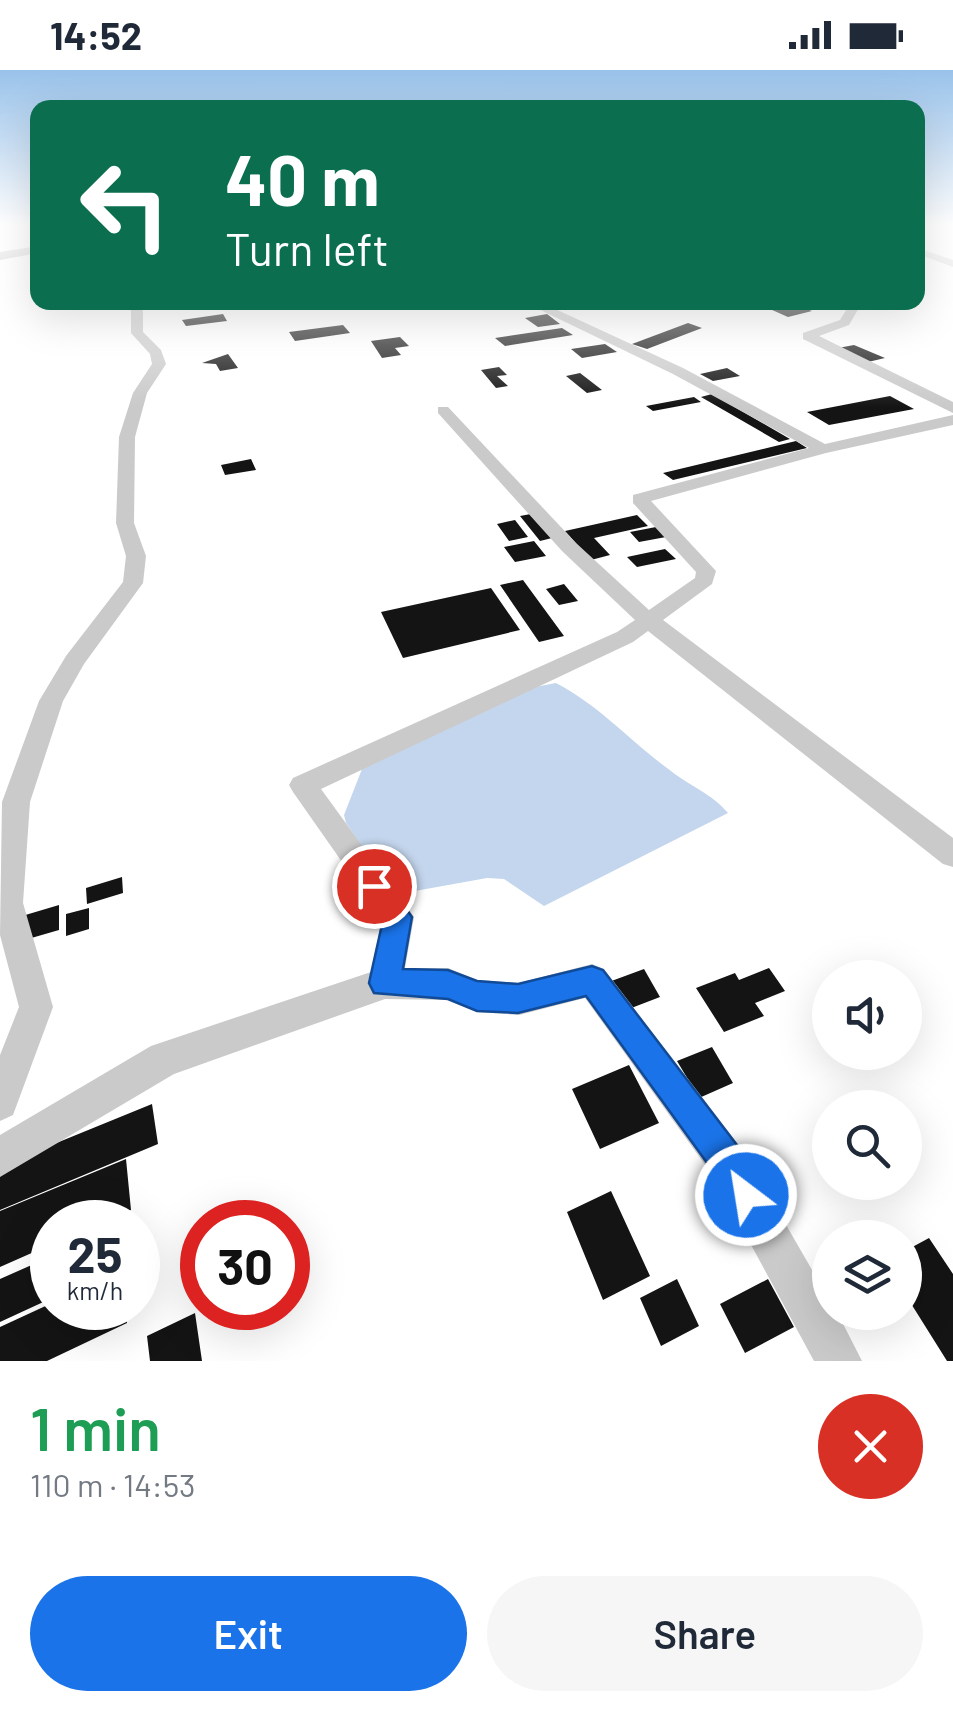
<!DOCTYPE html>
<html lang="en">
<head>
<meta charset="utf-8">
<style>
  :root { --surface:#fff; --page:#f6f6f7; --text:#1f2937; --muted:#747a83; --accent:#1a73e8 }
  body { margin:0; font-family:Barlow,sans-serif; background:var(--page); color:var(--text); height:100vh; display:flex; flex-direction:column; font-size:38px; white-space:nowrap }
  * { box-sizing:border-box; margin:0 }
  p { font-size:32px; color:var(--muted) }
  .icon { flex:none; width:55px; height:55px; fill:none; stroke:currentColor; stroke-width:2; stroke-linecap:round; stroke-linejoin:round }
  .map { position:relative; height:1291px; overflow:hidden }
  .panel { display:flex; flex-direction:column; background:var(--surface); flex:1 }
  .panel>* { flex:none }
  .hud { position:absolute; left:30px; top:30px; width:895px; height:210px; border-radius:20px; box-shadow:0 10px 40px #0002; background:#0b6e4f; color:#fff; overflow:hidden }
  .controls { position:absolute; left:812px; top:890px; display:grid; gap:20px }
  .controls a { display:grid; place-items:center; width:110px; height:110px; border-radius:50%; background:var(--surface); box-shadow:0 10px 40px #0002; font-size:50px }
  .speed { position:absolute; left:30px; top:1130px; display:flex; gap:20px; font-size:50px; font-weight:700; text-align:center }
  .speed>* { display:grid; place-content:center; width:130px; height:130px; border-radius:50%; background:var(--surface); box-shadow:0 10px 40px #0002; line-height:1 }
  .speed small { font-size:25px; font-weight:400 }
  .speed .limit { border:15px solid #d22; background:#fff; color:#111 }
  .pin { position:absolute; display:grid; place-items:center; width:85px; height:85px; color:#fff; margin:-42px; border:5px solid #fff; border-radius:50%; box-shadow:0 2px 10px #0007 }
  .me { position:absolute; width:110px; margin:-55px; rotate:329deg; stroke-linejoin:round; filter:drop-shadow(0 0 8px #0008) }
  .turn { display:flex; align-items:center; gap:35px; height:210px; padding:0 30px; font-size:45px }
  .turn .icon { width:130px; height:130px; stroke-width:2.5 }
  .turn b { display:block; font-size:70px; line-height:85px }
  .round { display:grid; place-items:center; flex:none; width:105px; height:105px; border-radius:52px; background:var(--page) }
  .headline { display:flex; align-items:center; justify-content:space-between; height:170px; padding:0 30px }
  h1 { font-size:60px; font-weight:600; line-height:75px; color:#1e9e55 }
  .primary-button { display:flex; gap:20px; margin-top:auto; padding:20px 30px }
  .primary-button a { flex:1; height:115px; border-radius:60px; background:var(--accent); color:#fff; font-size:40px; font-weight:600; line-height:115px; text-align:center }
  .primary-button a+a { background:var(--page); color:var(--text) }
  .status { display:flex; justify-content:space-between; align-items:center; height:70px; padding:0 50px; background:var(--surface); direction:ltr }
  .status svg { height:28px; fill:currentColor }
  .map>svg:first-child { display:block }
</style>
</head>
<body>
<div class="status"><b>14:52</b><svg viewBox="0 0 49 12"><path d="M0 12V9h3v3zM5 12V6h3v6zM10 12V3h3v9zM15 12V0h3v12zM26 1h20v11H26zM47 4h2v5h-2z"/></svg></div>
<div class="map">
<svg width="953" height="1291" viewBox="0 0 953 1291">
  <rect width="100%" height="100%" fill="#fff"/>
  <!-- water -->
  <path fill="#c4d6ed" d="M 556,613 C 599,635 632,673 671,701 C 691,717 711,723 728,743 L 544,836 L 504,809 L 487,808 L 415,821 L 386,811 L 346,753 L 344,745 L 362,699 L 535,617 Z"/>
  <!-- building -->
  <path fill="#141414" d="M 754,232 L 790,232 L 812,241 L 788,247 Z
    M 223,244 L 227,251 L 186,256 L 182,250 Z
    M 547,244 L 560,254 L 538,257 L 525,248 Z
    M 688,253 L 702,258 L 647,279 L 632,274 Z
    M 343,255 L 350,263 L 295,271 L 289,262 Z
    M 562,258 L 573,265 L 505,276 L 495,268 Z
    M 400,267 L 409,276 L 395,278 L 401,285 L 382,288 L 371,271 Z
    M 605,274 L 617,282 L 582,288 L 571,279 Z
    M 854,275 L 885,288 L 868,292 L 838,278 Z
    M 228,284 L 238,298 L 220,301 L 216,294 L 202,293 Z
    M 499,297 L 507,305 L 497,306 L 508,316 L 496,318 L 481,300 Z
    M 727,298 L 740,306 L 713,311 L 700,304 Z
    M 580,303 L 602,320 L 587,323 L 566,306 Z
    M 712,324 L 790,369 L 779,372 L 701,327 Z
    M 890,326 L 914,339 L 829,355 L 807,342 Z
    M 694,327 L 701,332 L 653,341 L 646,336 Z
    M 796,371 L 807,378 L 673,410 L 663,403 Z
    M 251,389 L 256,400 L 225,405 L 221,395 Z
    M 536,443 L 556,467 L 540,471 L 520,446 Z
    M 637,445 L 648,456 L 594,468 L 610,485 L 591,490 L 565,461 Z
    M 515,450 L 528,467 L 509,471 L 497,454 Z
    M 656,457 L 666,467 L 639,472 L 630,462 Z
    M 534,471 L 546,486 L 515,492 L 504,477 Z
    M 665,479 L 676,489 L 637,497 L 627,487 Z
    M 523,510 L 564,566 L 539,572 L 500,515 Z
    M 564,514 L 578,531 L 559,535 L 546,519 Z
    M 491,518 L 520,560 L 403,588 L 381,542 Z
    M 122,807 L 123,823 L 87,834 L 86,818 Z
    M 59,835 L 59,860 L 21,871 L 22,846 Z
    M 89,838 L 89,859 L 66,866 L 66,844 Z
    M 769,898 L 785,921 L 755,933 L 764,946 L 724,962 L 696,918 L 735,903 L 739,910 Z
    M 644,899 L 660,927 L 621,942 L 606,913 Z
    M 712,977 L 733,1013 L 699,1028 L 677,991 Z
    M 629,995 L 659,1053 L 600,1079 L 572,1019 Z
    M 152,1034 L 158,1074 L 0,1140 L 0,1096 Z
    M 126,1089 L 131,1140 L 102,1152 L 52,1152 L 52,1174 L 0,1197 L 0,1141 Z
    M 611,1121 L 650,1206 L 603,1230 L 567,1142 Z
    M 929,1168 L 953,1204 L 953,1291 L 947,1291 L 905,1224 L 905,1181 Z
    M 52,1186 L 52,1228 L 0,1252 L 0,1209 Z
    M 677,1209 L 699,1256 L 661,1276 L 640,1228 Z
    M 768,1209 L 794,1257 L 745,1283 L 720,1234 Z
    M 52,1233 L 52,1238 L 125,1238 L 127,1253 L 47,1291 L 0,1291 L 0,1257 Z
    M 195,1243 L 202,1291 L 150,1291 L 147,1266 Z"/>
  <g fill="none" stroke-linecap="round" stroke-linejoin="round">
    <!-- minor -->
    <path fill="#cacaca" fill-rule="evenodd" d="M 918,178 L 953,190 L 953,197 L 918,184 Z
      M 125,232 L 137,232 L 143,241 L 143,262 L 161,280 L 166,294 L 147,323 L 135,367 L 134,453 L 146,486 L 143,513 L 84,594 L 63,631 L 30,732 L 23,833 L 53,937 L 13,1045 L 0,1051 L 0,985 L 19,937 L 0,865 L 2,732 L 39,631 L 66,586 L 123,512 L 126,486 L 116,453 L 119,367 L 133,323 L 152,294 L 150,284 L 131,263 L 131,241 Z
      M 524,232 L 540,232 L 683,298 L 825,374 L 953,345 L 953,355 L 826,383 L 651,431 L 716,501 L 712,514 L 663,550 L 953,768 L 953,797 L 943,794 L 648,561 L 633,572 L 321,719 L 414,847 L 405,898 L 448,898 L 477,910 L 519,913 L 592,894 L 604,899 L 744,1082 L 830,1231 L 830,1242 L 837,1242 L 862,1291 L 814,1291 L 716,1110 L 585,928 L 519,945 L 477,942 L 447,930 L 385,929 L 174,1004 L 0,1107 L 0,1065 L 151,976 L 371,902 L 382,849 L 293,722 L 289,715 L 293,708 L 617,562 L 635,550 L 562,481 L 438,343 L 438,337 L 448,337 L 576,473 L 649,540 L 695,508 L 696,502 L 633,433 L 633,425 L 809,378 L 673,304 Z
      M 844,232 L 860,236 L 849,255 L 819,266 L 953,332 L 953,343 L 803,269 L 803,263 L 840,250 L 848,237 Z"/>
    <!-- major -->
    <path fill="#a5a5a5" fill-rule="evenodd" d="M 38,176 L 38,183 L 0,190 L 0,182 Z"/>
  </g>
  <!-- sky -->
  <linearGradient id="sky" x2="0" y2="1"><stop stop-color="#99c2ea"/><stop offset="0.46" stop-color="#fff"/><stop offset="1" stop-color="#fff" stop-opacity="0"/></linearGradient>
  <rect width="953" height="337" fill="url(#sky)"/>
  <!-- route -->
  <path fill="#1a73e8" stroke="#114b97" stroke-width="2.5" d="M 374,804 L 384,807 L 412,847 L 403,899 L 448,900 L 477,911 L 518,914 L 592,896 L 603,900 L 743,1083 L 765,1125 L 759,1138 L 746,1143 L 733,1138 L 718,1108 L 586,926 L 518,943 L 477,941 L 448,929 L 374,923 L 369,913 L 383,850 L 361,816 L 365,807 Z"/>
</svg>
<div class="controls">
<a><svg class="icon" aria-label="sound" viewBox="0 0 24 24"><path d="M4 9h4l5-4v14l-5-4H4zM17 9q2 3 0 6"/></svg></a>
<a><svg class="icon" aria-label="search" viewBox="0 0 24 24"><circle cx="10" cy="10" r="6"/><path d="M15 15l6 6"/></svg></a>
<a><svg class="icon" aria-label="layers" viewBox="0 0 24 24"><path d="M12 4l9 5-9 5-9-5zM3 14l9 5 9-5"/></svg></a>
</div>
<div class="speed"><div>25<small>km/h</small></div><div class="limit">30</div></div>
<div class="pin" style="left:374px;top:816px;background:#d93025"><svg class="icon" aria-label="arrive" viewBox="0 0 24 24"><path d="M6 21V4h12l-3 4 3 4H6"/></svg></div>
<svg class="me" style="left:746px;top:1125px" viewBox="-20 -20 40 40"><circle r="17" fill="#1a73e8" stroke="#fff" stroke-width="3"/><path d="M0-11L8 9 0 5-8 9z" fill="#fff"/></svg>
<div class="hud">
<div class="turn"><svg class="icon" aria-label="left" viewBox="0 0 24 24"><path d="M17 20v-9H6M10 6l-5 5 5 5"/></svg><div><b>40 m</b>Turn left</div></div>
</div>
</div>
<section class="panel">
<div class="headline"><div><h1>1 min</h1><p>110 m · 14:53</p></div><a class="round" style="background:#d93025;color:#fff"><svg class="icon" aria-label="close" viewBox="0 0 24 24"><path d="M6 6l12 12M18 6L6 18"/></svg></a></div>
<div class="primary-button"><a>Exit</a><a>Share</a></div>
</section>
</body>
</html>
